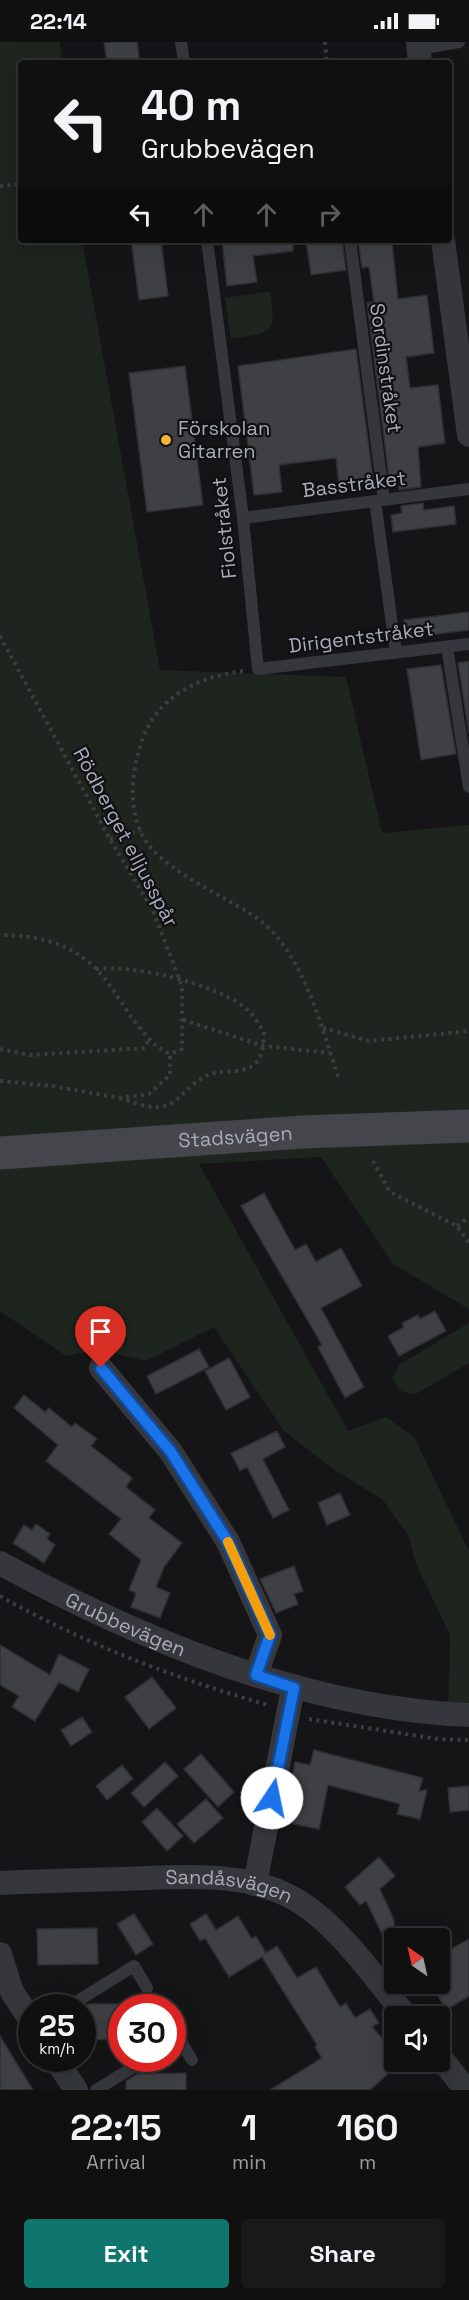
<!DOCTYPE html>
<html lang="en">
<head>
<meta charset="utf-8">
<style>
  :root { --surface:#101011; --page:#19191a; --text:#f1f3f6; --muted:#9c9d9f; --line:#303031; --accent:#0f766e }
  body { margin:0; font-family:"Space Grotesk",sans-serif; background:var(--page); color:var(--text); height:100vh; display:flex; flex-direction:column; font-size:22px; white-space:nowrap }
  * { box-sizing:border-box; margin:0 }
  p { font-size:20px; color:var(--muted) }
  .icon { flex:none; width:33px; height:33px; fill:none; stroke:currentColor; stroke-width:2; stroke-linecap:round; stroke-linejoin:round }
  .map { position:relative; height:2048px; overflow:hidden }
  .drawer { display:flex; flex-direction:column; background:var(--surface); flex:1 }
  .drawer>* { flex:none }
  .banner { position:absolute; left:18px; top:18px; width:434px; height:183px; border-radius:6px; box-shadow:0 6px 24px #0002,0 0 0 2px var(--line); background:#101011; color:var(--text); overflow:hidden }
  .needle { width:39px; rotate:326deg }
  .tools { position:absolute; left:384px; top:1886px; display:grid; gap:12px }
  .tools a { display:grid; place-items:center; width:66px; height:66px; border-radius:6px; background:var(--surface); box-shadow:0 6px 24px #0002,0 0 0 2px var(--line); font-size:30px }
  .speed { position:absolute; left:18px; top:1952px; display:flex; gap:12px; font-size:30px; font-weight:700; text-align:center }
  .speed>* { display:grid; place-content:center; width:78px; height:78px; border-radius:50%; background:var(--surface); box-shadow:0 6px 24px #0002,0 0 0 2px var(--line); line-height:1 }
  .speed small { font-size:15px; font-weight:400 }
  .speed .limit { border:9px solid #d22; background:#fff; color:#111 }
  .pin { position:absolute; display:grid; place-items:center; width:51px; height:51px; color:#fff; margin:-62px -26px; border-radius:50% 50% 50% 0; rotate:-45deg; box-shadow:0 0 6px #0007 }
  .pin .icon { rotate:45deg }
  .me { position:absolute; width:66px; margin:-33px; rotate:11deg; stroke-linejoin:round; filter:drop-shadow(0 0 4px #0008) }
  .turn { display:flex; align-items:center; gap:21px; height:126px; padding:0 24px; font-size:27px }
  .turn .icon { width:78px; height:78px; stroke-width:2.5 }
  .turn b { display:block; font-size:42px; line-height:51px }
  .lanes { display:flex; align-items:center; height:57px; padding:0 24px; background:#0003; justify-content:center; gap:30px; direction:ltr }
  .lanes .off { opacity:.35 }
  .eta { display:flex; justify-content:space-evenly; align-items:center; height:102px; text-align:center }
  .eta b { font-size:36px; font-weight:600; line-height:42px }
  .button { display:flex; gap:12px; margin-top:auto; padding:12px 24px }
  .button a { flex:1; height:69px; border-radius:6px; background:var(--accent); color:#fff; font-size:24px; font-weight:600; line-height:69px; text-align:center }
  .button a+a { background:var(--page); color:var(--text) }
  .status { display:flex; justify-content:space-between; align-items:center; height:42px; padding:0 30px; background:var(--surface); direction:ltr }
  .status svg { height:16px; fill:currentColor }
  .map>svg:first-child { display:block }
</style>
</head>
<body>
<div class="status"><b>22:14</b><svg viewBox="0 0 49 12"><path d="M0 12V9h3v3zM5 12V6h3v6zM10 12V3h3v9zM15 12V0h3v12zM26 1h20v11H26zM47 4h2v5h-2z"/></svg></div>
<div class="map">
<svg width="469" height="2048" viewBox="0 0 469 2048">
  <rect width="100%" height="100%" fill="#151517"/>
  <!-- green -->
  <path fill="#1d251e" d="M 0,0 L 60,0 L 62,21 L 21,21 L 21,198 L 82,198 L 160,628 L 346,635 L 382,791 L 469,783 L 469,1267 L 393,1222 L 321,1115 L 199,1122 L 348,1389 L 386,1375 L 414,1395 L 469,1509 L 469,1673 L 448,1672 L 450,1593 L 416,1522 L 409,1494 L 383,1458 L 335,1428 L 284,1389 L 214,1285 L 146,1319 L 99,1308 L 66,1314 L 0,1269 Z
    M 270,249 C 277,292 272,290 231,297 L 225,256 Z
    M 469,1281 L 469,1321 L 414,1353 L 401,1349 L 392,1336 L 400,1322 Z"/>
  <!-- building -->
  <path fill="#3f4044" stroke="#2f2f33" stroke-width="1.5" d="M 104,0 L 137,0 L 140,21 L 107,21 Z
    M 131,198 L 161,198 L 168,254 L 139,258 Z
    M 222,198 L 293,198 L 293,209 L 253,214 L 257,240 L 227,244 Z
    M 306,198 L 342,198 L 346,228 L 311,233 Z
    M 358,198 L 392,198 L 398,257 L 427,253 L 434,311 L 406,315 L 410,346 L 438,343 L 445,401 L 418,405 L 421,445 L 399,448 L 397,435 L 389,436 L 367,261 L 374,260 L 369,225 L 362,226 Z
    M 356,307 L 373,437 L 339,443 L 336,416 L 279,423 L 282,450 L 254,453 L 238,324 Z
    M 185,324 L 203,463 L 147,470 L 129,331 Z
    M 423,461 L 424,468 L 454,464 L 456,482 L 393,490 L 391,473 L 402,471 L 401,464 Z
    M 469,570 L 469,588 L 406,596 L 404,578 Z
    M 469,619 L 469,692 L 458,621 Z
    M 441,623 L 456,712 L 421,718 L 407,627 Z
    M 264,1151 L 295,1208 L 306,1202 L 316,1220 L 341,1206 L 362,1244 L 321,1266 L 364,1345 L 345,1356 L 318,1305 L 322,1303 L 241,1164 Z
    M 435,1269 L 446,1289 L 399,1314 L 388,1294 L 404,1285 L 402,1281 L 418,1273 L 420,1277 Z
    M 199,1307 L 209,1325 L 156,1352 L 147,1334 Z
    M 229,1316 L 250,1355 L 226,1368 L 205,1329 Z
    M 24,1353 L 45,1370 L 49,1366 L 72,1385 L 75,1381 L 97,1397 L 91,1404 L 132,1436 L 126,1445 L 155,1468 L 149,1476 L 182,1501 L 164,1525 L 156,1545 L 170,1551 L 160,1576 L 131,1565 L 136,1551 L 129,1548 L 141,1518 L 109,1492 L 121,1477 L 46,1419 L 58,1403 L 14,1366 Z
    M 277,1389 L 285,1405 L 263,1417 L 289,1468 L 273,1476 L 247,1425 L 240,1429 L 231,1411 Z
    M 340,1451 L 350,1473 L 327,1483 L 318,1461 Z
    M 36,1482 L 50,1492 L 47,1497 L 55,1503 L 44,1521 L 13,1501 L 24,1483 L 32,1488 Z
    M 294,1524 L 303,1549 L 294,1552 L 298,1562 L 276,1571 L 260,1537 Z
    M 0,1603 L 50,1633 L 59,1612 L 89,1627 L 78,1650 L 59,1640 L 35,1679 L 12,1665 L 19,1654 L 0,1643 Z
    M 152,1635 L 176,1666 L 149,1687 L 125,1655 Z
    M 82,1675 L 92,1690 L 71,1704 L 61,1688 Z
    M 314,1708 L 423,1736 L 419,1749 L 427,1748 L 420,1777 L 397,1772 L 400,1762 L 328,1743 L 319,1787 L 289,1781 L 292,1767 L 286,1766 L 295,1720 L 310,1723 Z
    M 201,1712 L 234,1750 L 218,1765 L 184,1727 Z
    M 165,1720 L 178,1734 L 144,1765 L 131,1751 Z
    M 122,1723 L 133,1737 L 107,1758 L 96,1744 Z
    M 469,1744 L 469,1768 L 450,1770 L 448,1746 Z
    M 206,1757 L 223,1776 L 194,1801 L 177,1782 Z
    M 157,1766 L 183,1794 L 167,1809 L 142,1780 Z
    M 379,1815 L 395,1834 L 380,1847 L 394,1878 L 394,1917 L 366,1859 L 360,1863 L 345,1845 Z
    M 134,1872 L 153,1902 L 136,1913 L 117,1882 Z
    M 206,1872 L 216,1888 L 238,1874 L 252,1897 L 256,1894 L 266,1911 L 277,1904 L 297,1936 L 316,1925 L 340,1965 L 346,1961 L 355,1976 L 370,1967 L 379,1981 L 372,1985 L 394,2009 L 394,2026 L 370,2048 L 270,2048 L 322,2016 L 315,2005 L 317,2003 L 262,1915 L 229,1935 L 205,1896 L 200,1899 L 190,1882 Z
    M 97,1886 L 98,1922 L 38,1923 L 37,1887 Z
    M 469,1897 L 469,1954 L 446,1968 L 431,1941 L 440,1941 L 440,1913 Z
    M 88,1962 L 122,1962 L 122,1997 L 84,1998 L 83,1965 Z
    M 0,1994 L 33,2048 L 0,2048 Z
    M 186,2031 L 186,2048 L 126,2048 L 126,2039 L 137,2032 Z"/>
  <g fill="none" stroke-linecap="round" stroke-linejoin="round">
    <!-- path -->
    <path stroke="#3c3e43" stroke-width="4" stroke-dasharray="3 4.5" stroke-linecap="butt" d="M 325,0 L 327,21
      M 0,144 L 20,142
      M 0,594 L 110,797 L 153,869 L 182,944 L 182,1007 L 170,1012 C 156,1006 149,997 139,985 C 125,968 115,948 101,932 C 75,902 38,893 0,893
      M 243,629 C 199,635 159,653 143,696 C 129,733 125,785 159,814 C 179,832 204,845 227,858 C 246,869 265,879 278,896 C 310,936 322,988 339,1037
      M 110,797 L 141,788
      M 96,927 C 134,922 224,943 251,971 C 256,977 260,984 264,990 C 264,1046 227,1020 202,1036 C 187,1045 179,1062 160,1065 C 149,1067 131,1059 119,1056
      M 183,978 L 264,1004 L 330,1011
      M 323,986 L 369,999 L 469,989
      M 0,1007 L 30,1013 L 145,1006 L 149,996
      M 0,1039 L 52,1044 L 119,1056 L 149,1052 L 170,1033 L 170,1012
      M 373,1119 L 390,1150 L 457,1184 L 469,1201
      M 457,1184 L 469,1175
      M 0,1554 C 85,1602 174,1636 268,1663
      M 309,1677 L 438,1697 L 469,1698"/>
    <!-- service -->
    <path stroke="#36373c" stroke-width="12" d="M 181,0 L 184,21
      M 419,7 L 459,0
      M 207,198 L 243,476 L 258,627 L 469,602
      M 350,198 L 384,458
      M 375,459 L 396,611
      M 243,476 L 469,447
      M 447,605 L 469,745
      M 68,1965 L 134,1924 L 147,1946
      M 172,2001 L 179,1997 L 192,2018
      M 96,2048 L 148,2016"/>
    <!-- minor -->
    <g stroke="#36373c" stroke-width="24">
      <path d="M 418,0 L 420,21"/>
      <path d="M 443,198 L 469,393"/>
      <path d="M 101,1326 L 171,1410 L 228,1500 L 270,1593 L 256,1633"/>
      <path id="s1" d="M 0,1521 C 141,1598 306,1667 469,1673"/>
      <path id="s2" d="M 0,1841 C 41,1839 82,1838 123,1837 C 175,1835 236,1829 285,1852 C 333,1874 373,1934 406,1974"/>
      <path d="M 255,1842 L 293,1646"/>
      <path d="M 0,1912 L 12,1950 L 32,1980"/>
      <path d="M 440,2015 L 466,2048"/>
      <path d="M 55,2016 L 76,2048"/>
    </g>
    <!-- secondary -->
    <path stroke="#44464c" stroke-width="33" id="s3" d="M 0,1111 L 303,1090 L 469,1084"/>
  </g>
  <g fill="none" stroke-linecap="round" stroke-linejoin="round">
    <!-- route casing -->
    <g stroke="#114b97" stroke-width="15">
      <path id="route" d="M 101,1326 L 171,1410 L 228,1500 L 270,1593 L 256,1633 L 294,1646 L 272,1756"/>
    </g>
    <!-- route -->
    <use href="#route" stroke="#1a73e8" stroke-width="10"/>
    <!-- slow -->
    <path stroke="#f59e0b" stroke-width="10" d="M 228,1500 L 270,1593"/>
  </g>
  <!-- markers -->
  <circle fill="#f6b52f" stroke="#101012" stroke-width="2" cx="166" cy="398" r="6"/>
  <g text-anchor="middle" stroke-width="4.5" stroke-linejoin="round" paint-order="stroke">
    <!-- street labels -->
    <g font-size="20" fill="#a7acb8" stroke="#101012">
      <text transform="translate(386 326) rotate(82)" y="7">Sordinstråket</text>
      <text transform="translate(354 442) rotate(-7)" y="7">Basstråket</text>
      <text transform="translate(224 486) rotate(-96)" y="7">Fiolstråket</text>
      <text transform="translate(361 595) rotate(-7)" y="7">Dirigentstråket</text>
      <text transform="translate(126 795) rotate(62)" y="7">Rödberget elljusspår</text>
      <text dy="7" stroke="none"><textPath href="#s3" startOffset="236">Stadsvägen</textPath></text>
      <text dy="7" stroke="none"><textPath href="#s1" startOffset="140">Grubbevägen</textPath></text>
      <text dy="7" stroke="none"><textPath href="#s2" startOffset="230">Sandåsvägen</textPath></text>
    </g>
    <!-- poi labels -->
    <g font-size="20" fill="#a7acb8" stroke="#101012" text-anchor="start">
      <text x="178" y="393">Förskolan<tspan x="178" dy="23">Gitarren</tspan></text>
    </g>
  </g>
</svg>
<div class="tools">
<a><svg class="needle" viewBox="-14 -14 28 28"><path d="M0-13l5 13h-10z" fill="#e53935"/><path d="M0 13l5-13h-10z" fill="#9c9d9f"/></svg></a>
<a><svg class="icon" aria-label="sound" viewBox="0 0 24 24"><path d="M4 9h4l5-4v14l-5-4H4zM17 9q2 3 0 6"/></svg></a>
</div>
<div class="speed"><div>25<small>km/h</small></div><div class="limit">30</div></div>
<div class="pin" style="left:101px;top:1326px;background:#d93025"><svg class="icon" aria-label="arrive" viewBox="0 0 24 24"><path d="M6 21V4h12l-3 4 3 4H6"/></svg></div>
<svg class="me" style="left:272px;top:1756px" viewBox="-20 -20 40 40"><circle r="19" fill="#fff"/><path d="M0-13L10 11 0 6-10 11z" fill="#1a73e8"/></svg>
<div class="banner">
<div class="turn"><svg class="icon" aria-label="left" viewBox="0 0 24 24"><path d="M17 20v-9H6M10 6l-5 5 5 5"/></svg><div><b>40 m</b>Grubbevägen</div></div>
<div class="lanes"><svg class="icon" aria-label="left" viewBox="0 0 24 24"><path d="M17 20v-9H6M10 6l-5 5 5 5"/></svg><svg class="icon off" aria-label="ahead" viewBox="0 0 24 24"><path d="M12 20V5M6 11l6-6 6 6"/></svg><svg class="icon off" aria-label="ahead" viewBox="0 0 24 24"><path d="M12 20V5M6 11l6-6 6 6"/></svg><svg class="icon off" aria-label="right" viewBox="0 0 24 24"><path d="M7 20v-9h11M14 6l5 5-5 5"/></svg></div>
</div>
</div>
<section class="drawer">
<div class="eta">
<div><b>22:15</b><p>Arrival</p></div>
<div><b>1</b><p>min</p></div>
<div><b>160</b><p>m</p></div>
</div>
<div class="button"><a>Exit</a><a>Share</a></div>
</section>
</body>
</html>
